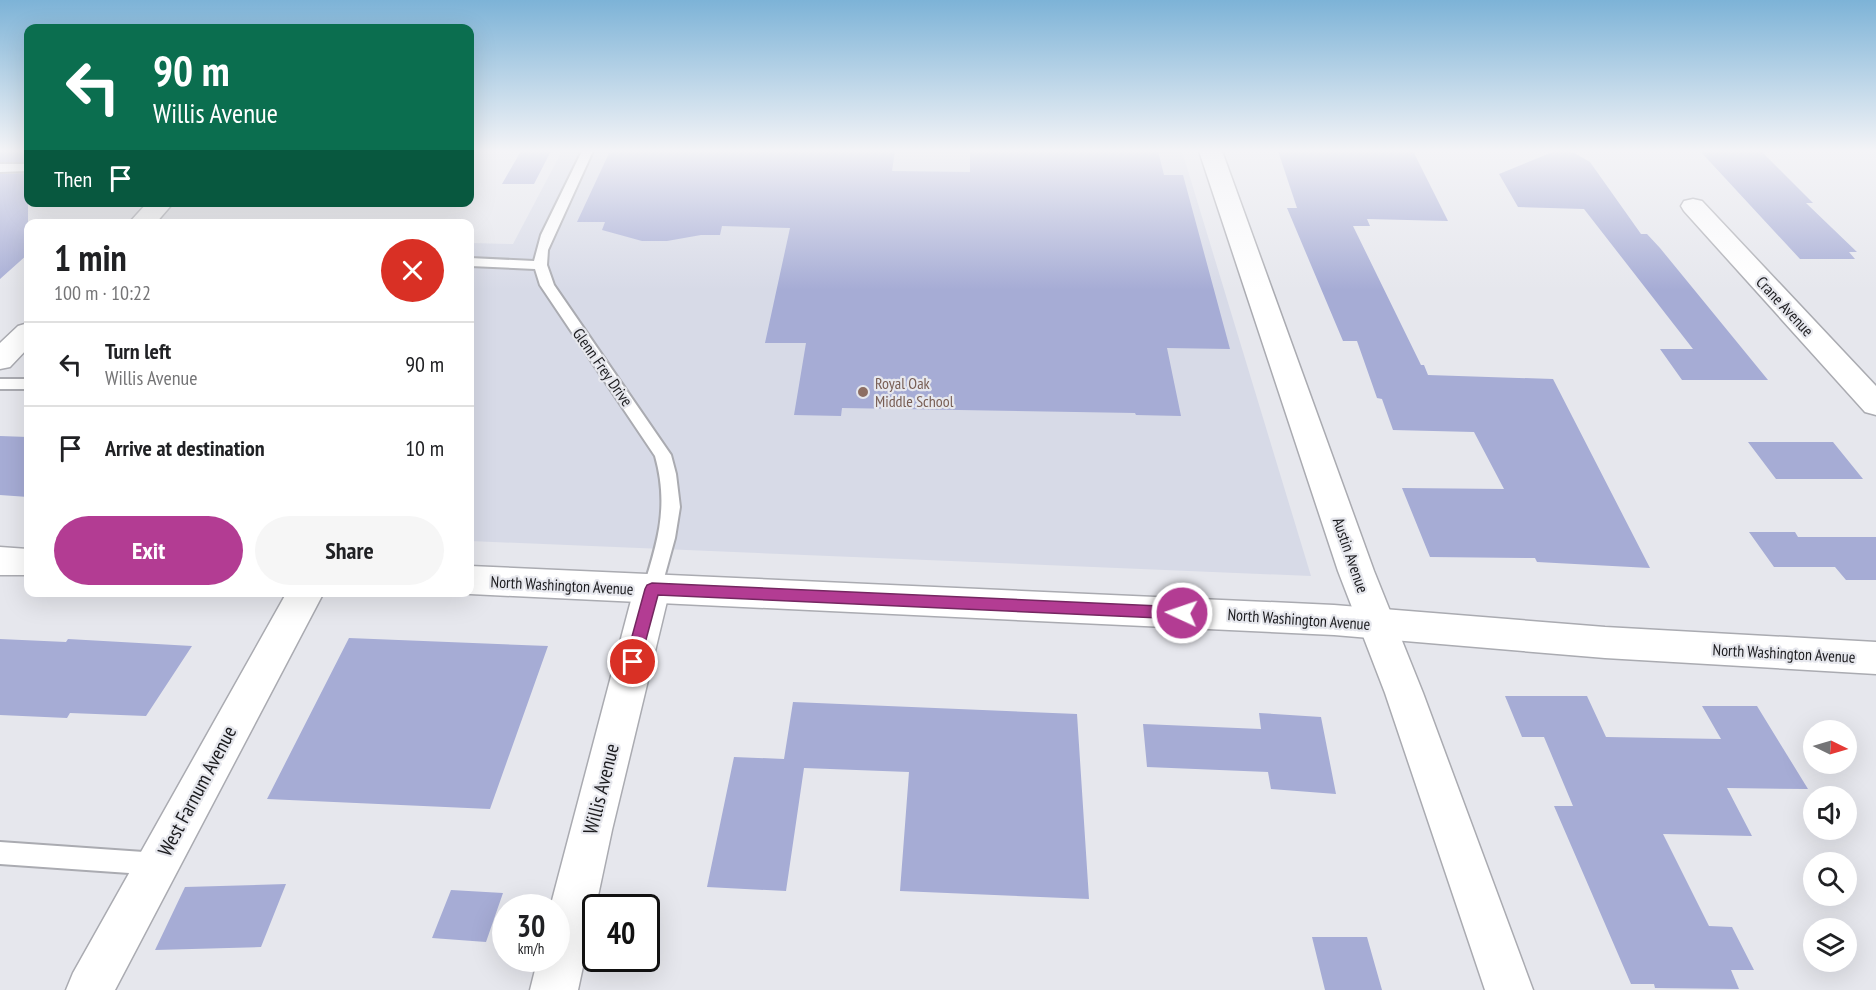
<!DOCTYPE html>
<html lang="en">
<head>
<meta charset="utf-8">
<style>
  :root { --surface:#fff; --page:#f6f6f6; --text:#202124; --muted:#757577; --line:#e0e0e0; --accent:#b33c93 }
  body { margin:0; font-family:"PT Sans Narrow",sans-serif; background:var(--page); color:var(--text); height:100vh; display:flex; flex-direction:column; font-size:22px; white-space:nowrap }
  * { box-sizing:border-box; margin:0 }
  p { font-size:20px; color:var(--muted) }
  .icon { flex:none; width:33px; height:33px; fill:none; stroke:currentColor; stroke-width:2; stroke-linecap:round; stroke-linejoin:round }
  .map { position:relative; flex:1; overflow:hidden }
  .details { position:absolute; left:24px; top:219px; width:450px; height:378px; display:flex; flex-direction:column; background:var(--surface); border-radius:12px; box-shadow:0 6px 24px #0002 }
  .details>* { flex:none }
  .hud { position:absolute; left:24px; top:24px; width:450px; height:183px; border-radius:12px; box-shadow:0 6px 24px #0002; background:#0b6e4f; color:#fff; overflow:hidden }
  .needle { width:39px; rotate:95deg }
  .buttons { position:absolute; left:1803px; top:720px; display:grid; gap:12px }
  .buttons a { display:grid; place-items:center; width:54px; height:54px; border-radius:50%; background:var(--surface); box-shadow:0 6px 24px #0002; font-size:30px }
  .speed { position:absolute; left:492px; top:894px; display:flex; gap:12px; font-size:30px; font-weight:700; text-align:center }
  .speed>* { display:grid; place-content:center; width:78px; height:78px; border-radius:50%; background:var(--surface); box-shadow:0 6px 24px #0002; line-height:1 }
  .speed small { font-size:15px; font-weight:400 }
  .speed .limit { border:3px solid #111; border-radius:9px; background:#fff; color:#111 }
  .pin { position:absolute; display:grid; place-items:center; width:51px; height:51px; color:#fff; margin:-26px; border:3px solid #fff; border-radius:50%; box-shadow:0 2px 6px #0007 }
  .me { position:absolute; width:66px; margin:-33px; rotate:273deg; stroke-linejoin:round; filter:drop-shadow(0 0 4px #0008) }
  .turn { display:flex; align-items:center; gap:21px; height:126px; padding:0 30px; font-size:27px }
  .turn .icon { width:78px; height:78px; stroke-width:2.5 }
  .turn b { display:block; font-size:42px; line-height:51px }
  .then { display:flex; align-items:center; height:57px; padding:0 30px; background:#0003; gap:12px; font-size:22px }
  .round { display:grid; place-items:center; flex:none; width:63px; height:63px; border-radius:32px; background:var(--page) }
  .head { display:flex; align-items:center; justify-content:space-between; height:102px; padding:0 30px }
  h1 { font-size:36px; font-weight:600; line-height:45px }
  .button { display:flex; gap:12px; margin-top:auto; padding:12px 30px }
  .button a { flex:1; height:69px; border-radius:36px; background:var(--accent); color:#fff; font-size:24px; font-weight:600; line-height:69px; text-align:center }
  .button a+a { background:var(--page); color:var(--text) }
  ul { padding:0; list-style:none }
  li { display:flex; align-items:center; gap:18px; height:84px; padding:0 30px; border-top:2px solid var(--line) }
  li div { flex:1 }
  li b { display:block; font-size:22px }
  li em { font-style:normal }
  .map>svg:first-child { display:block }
</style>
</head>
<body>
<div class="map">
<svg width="1876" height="990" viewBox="0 0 1876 990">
  <rect width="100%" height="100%" fill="#e6e7ed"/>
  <!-- built -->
  <path fill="#d7dae7" d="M 562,151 L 1182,151 L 1311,576 L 470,541 L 470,243 L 513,244 Z"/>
  <!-- building -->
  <path fill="#a6acd5" d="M 0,151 L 28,151 L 28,162 L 0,162 Z
    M 521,151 L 551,151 L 534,184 L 502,184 Z
    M 610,151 L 895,151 L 892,171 L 970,172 L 970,151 L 1158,151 L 1164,175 L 1183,175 L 1230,349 L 1167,348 L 1181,416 L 1136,415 L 1135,413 L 842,408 L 841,416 L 794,415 L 806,343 L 765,343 L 790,228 L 722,226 L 720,235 L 701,235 L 667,241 L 642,241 L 602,230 L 605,222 L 577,222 Z
    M 1278,151 L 1413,151 L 1448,221 L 1367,219 L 1370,226 L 1353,226 L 1421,365 L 1424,365 L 1428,375 L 1553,379 L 1650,568 L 1537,562 L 1535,558 L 1430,557 L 1402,488 L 1504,489 L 1474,432 L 1393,430 L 1382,399 L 1377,398 L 1357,341 L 1343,341 L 1287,208 L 1297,208 Z
    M 1555,151 L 1571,151 L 1590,162 L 1641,234 L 1647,234 L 1660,248 L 1768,380 L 1682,380 L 1660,349 L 1693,349 L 1584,209 L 1518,207 L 1499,174 Z
    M 1700,151 L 1761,151 L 1813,203 L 1806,203 L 1857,252 L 1849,252 L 1855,259 L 1800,259 Z
    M 28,173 L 28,254 L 0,279 L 0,174 Z
    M 0,436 L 28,437 L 28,497 L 0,495 Z
    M 1748,442 L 1833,442 L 1863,479 L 1776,479 Z
    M 1749,532 L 1795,532 L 1798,537 L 1876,537 L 1876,580 L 1846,580 L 1835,567 L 1774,567 Z
    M 349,638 L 548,646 L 490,809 L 267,799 Z
    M 0,639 L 66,642 L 68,639 L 192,646 L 146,716 L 70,713 L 67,718 L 0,715 Z
    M 1505,696 L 1587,696 L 1606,737 L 1721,739 L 1702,706 L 1757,706 L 1808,789 L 1727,788 L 1752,836 L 1663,834 L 1709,926 L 1732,927 L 1754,970 L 1731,970 L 1739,989 L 1655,988 L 1654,984 L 1631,984 L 1554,806 L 1573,806 L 1544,737 L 1522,737 Z
    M 793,702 L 1077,714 L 1089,899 L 900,891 L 909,772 L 804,768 L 786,891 L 707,887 L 734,757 L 784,759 Z
    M 1259,713 L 1321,717 L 1336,794 L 1271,789 L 1268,772 L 1147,767 L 1143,724 L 1261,729 Z
    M 286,884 L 261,947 L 155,950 L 185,887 Z
    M 451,890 L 503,893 L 486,942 L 432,938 Z
    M 1312,937 L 1367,937 L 1382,990 L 1325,990 Z"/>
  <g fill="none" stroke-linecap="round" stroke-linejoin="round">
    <!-- service casing -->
    <g stroke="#aaabb1" stroke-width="4">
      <path id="service" d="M 582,151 L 593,151 L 548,250 L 547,265 L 554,285 L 671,455 L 676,474 L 680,507 L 675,538 L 661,589 L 658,594 L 652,596 L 646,594 L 643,589 C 658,541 669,506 655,456 L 540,285 L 535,269 L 470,266 L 470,258 L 534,261 L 541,235 Z
        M 0,164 L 28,164 L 28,171 L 0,172 Z
        M 0,379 L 28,379 L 28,389 L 0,389 Z
        M 0,842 L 158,853 L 166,856 L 169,864 L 166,872 L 158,875 L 0,864 Z"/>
    </g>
    <!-- minor casing -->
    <g stroke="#aaabb1" stroke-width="3">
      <path id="minor" d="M 1199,151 L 1222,151 L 1374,571 L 1423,693 L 1533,990 L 1485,990 L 1385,693 L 1338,571 Z
        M 1693,199 L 1702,201 L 1876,386 L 1876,415 L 1865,412 L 1684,211 L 1681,206 L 1684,201 Z
        M 148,202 L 174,202 L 155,224 L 128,224 Z
        M 28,323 L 28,348 L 10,367 L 0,369 L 0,343 L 18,326 Z
        M 652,575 L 665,579 L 670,589 L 612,830 L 578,990 L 530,990 L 538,958 L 556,958 L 556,908 L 550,908 L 634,589 L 639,579 Z
        M 287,592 L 324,592 L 115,990 L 66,990 L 73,973 Z"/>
    </g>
    <!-- tertiary casing -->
    <g stroke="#aaabb1" stroke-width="3">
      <path id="tertiary" d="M 0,547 L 28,549 L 28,575 L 0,575 Z
        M 470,566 L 1334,605 L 1605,627 L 1876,642 L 1876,674 L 1605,658 L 1334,635 L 470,594 L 465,592 L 470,592 Z"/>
    </g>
    <!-- service -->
    <use href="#service" fill="#fff" fill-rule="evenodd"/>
    <!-- minor -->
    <use href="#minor" fill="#fff" fill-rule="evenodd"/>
    <!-- tertiary -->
    <use href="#tertiary" fill="#fff" fill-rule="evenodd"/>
  </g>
  <!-- sky -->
  <linearGradient id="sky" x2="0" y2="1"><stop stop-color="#7db3d7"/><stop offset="0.52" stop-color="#f4f4f7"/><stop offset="1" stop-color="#f4f4f7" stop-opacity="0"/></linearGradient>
  <rect width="1876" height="290" fill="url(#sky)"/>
  <!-- route -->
  <path fill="#b33c93" stroke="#742760" stroke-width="1.5" d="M 652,583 L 1182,607 L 1187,609 L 1190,613 L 1187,617 L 1182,619 L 658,595 L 640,662 L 638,667 L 633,669 L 627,667 L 625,662 L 645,589 L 647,585 Z"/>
  <!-- markers -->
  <circle fill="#8d6e63" stroke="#e6e7ed" stroke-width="2" cx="863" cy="392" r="6"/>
  <g text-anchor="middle" stroke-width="4.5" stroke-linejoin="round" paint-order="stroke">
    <!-- street labels -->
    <g font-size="16" fill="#1b1b1e" stroke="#e6e7ed">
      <text transform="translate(1785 306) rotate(47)" y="6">Crane Avenue</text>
      <text transform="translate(603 367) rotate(55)" y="6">Glenn Frey Drive</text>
      <text transform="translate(1351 555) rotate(71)" y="6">Austin Avenue</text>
      <text transform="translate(562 585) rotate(3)" y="6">North Washington Avenue</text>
      <text transform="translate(1299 619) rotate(4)" y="6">North Washington Avenue</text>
      <text transform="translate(1784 653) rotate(3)" y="6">North Washington Avenue</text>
    </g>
    <!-- education labels -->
    <g font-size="16" fill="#785e54" stroke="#e6e7ed" text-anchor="start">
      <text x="875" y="389">Royal Oak<tspan x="875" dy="18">Middle School</tspan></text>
    </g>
    <!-- near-street labels -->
    <g font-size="20" fill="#1b1b1e" stroke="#e6e7ed">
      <text transform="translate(601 789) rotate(-76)" y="7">Willis Avenue</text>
      <text transform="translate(197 791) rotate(-62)" y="7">West Farnum Avenue</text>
    </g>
  </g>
</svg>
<div class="buttons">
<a><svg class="needle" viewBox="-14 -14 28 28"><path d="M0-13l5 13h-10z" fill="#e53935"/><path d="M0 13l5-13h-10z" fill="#757577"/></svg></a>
<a><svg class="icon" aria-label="sound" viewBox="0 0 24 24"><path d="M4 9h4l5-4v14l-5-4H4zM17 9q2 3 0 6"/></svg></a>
<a><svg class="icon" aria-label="search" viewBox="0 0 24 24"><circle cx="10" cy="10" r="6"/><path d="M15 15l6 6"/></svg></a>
<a><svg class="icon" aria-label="layers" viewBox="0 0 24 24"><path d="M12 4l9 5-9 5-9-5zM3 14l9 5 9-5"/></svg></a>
</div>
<div class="speed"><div>30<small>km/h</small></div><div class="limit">40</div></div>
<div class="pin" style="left:633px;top:662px;background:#d93025"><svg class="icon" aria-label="arrive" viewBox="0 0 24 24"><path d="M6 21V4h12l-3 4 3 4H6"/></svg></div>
<svg class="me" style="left:1182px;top:613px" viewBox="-20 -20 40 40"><circle r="17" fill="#b33c93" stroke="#fff" stroke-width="3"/><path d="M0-11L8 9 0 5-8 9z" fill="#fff"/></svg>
<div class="hud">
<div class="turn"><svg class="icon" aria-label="left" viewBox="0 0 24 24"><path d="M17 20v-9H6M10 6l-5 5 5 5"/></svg><div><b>90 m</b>Willis Avenue</div></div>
<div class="then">Then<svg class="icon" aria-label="arrive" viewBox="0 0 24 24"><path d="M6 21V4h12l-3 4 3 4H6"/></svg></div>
</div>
<section class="details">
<div class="head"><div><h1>1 min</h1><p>100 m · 10:22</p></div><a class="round" style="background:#d93025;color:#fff"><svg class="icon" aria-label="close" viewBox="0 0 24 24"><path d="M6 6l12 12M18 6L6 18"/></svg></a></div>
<ul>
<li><svg class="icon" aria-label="left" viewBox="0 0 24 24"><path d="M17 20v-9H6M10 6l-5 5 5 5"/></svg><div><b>Turn left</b><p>Willis Avenue</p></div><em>90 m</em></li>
<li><svg class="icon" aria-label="arrive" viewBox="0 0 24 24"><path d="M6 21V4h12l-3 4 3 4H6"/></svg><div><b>Arrive at destination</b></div><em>10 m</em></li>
</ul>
<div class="button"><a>Exit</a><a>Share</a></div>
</section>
</div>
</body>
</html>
